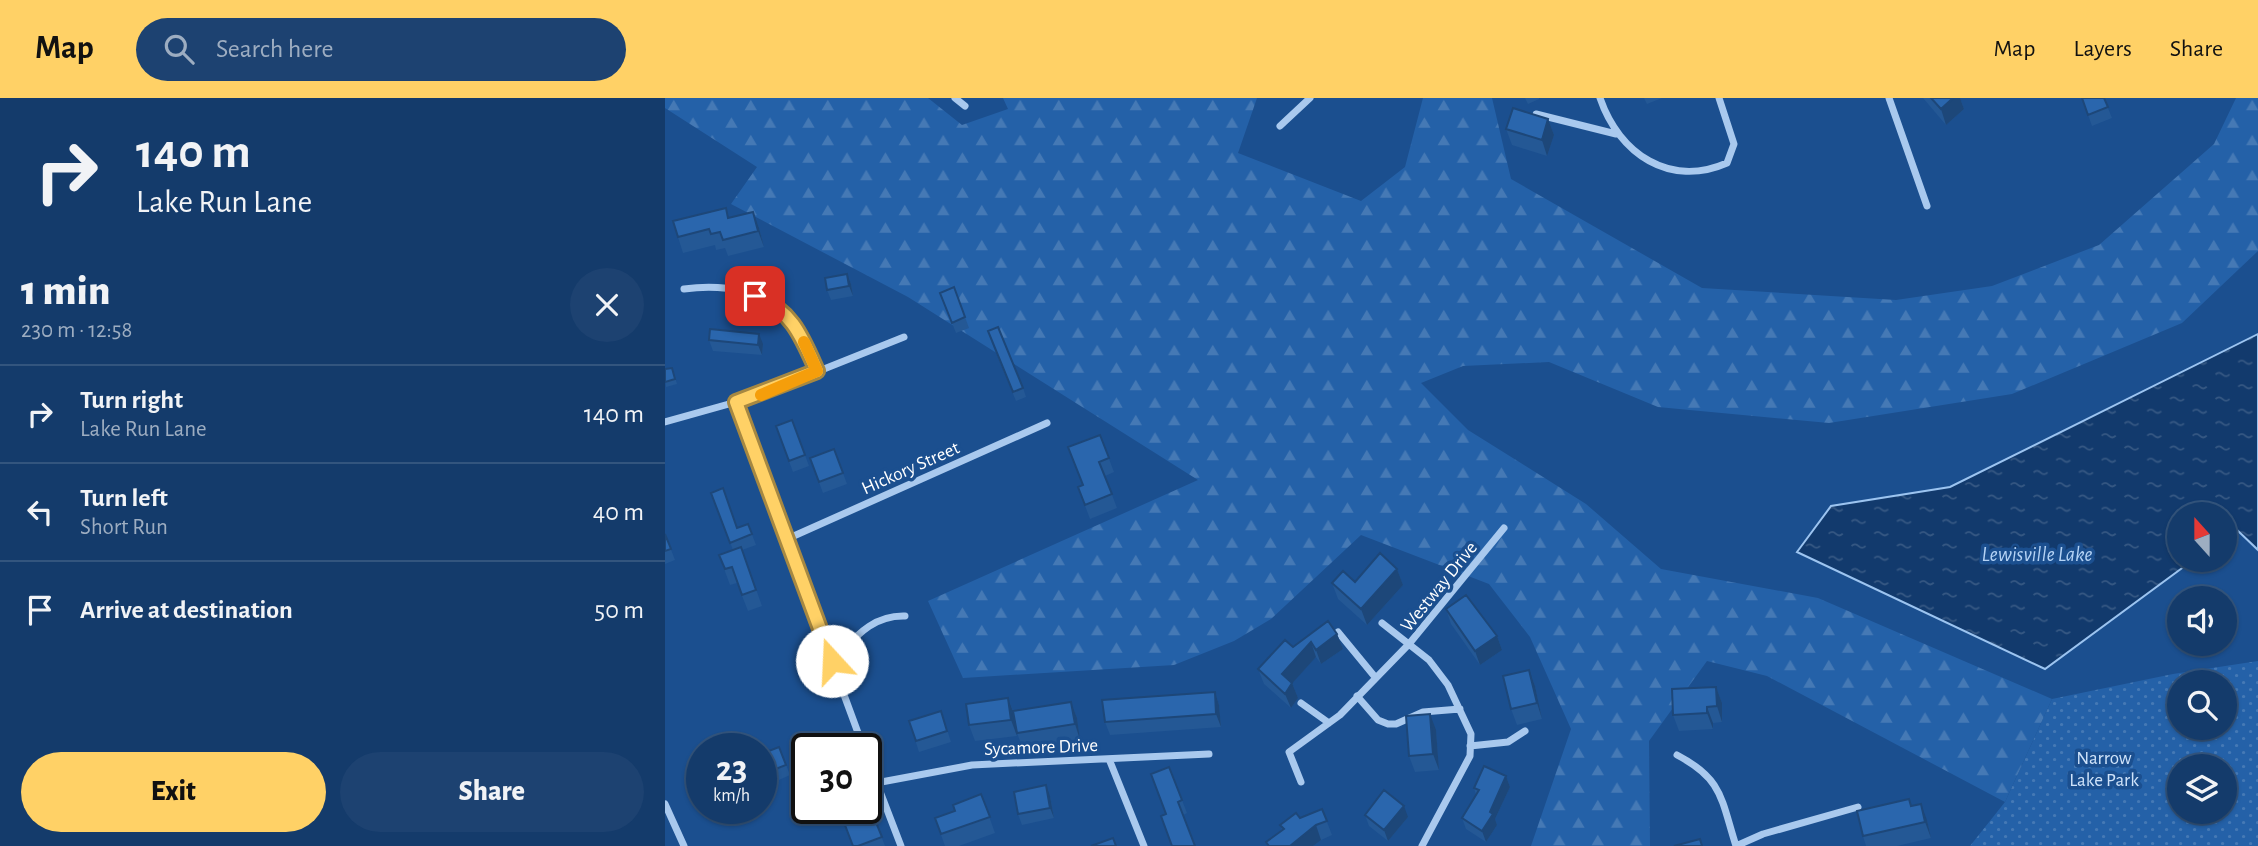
<!DOCTYPE html>
<html lang="en">
<head>
<meta charset="utf-8">
<style>
  :root { --surface:#143b6b; --page:#1d4271; --text:#f1f3f6; --muted:#9dadc1; --line:#33557e; --accent:#ffd166 }
  body { margin:0; font-family:"Alegreya Sans",sans-serif; background:var(--page); color:var(--text); height:100vh; display:flex; flex-direction:column; font-size:26px; white-space:nowrap }
  * { box-sizing:border-box; margin:0 }
  p { font-size:23px; color:var(--muted) }
  .icon { flex:none; width:38px; height:38px; fill:none; stroke:currentColor; stroke-width:2; stroke-linecap:round; stroke-linejoin:round }
  .map { position:relative; flex:1; overflow:hidden }
  .drawer { display:flex; flex-direction:column; background:var(--surface); width:665px }
  .drawer>* { flex:none }
  .hud { background:#143b6b; color:var(--text); overflow:hidden }
  .needle { width:46px; rotate:339deg }
  .controls { position:absolute; left:1502px; top:404px; display:grid; gap:14px }
  .controls a { display:grid; place-items:center; width:70px; height:70px; border-radius:50%; background:var(--surface); box-shadow:0 2px 5px #0004,0 0 0 2px var(--line); font-size:35px }
  .speed { position:absolute; left:21px; top:635px; display:flex; gap:14px; font-size:35px; font-weight:700; text-align:center }
  .speed>* { display:grid; place-content:center; width:91px; height:91px; border-radius:50%; background:var(--surface); box-shadow:0 2px 5px #0004,0 0 0 2px var(--line); line-height:1 }
  .speed small { font-size:18px; font-weight:400 }
  .speed .limit { border:4px solid #111; border-radius:10px; background:#fff; color:#111 }
  .pin { position:absolute; display:grid; place-items:center; width:60px; height:60px; color:#fff; margin:-30px; border-radius:14px; box-shadow:0 4px 10px #0006 }
  .me { position:absolute; width:77px; margin:-38px; rotate:340deg; stroke-linejoin:round; filter:drop-shadow(0 0 5px #0008) }
  .turn { display:flex; align-items:center; gap:24px; height:147px; padding:0 21px; font-size:32px }
  .turn .icon { width:91px; height:91px; stroke-width:2.5 }
  .turn b { display:block; font-size:49px; line-height:60px }
  .round { display:grid; place-items:center; flex:none; width:74px; height:74px; border-radius:37px; background:var(--page) }
  .overview { display:flex; align-items:center; justify-content:space-between; height:119px; padding:0 21px }
  h1 { font-size:42px; font-weight:800; line-height:52px }
  .cta { display:flex; gap:14px; margin-top:auto; padding:14px 21px }
  .cta a { flex:1; height:80px; border-radius:42px; background:var(--accent); color:#111; font-size:28px; font-weight:800; line-height:80px; text-align:center }
  .cta a+a { background:var(--page); color:var(--text) }
  ul { padding:0; list-style:none }
  li { display:flex; align-items:center; gap:21px; height:98px; padding:0 21px; border-top:2px solid var(--line) }
  li div { flex:1 }
  li b { display:block; font-size:26px }
  li em { font-style:normal }
  header { display:flex; align-items:center; gap:42px; box-sizing:border-box; height:98px; padding:0 35px; background:var(--accent); color:#111 }
  header strong { font-size:33px }
  nav { display:flex; gap:38px; margin-inline-start:auto; font-size:24px }
  .search { width:490px; height:63px; background:var(--page); display:flex; align-items:center; gap:18px; box-sizing:border-box; padding:0 24px; border-radius:38px; color:var(--muted); font-size:26px }
  main { display:flex; flex:1; min-height:0 }
  .map>svg:first-child { display:block }
</style>
</head>
<body>
<header>
<strong>Map</strong>
<div class="search"><svg class="icon" aria-label="search" viewBox="0 0 24 24"><circle cx="10" cy="10" r="6"/><path d="M15 15l6 6"/></svg>Search here</div>
<nav><a>Map</a><a>Layers</a><a>Share</a></nav>
</header>
<main>
<section class="drawer">
<div class="hud">
<div class="turn"><svg class="icon" aria-label="right" viewBox="0 0 24 24"><path d="M7 20v-9h11M14 6l5 5-5 5"/></svg><div><b>140 m</b>Lake Run Lane</div></div>
</div>
<div class="overview"><div><h1>1 min</h1><p>230 m · 12:58</p></div><a class="round"><svg class="icon" aria-label="close" viewBox="0 0 24 24"><path d="M6 6l12 12M18 6L6 18"/></svg></a></div>
<ul>
<li><svg class="icon" aria-label="right" viewBox="0 0 24 24"><path d="M7 20v-9h11M14 6l5 5-5 5"/></svg><div><b>Turn right</b><p>Lake Run Lane</p></div><em>140 m</em></li>
<li><svg class="icon" aria-label="left" viewBox="0 0 24 24"><path d="M17 20v-9H6M10 6l-5 5 5 5"/></svg><div><b>Turn left</b><p>Short Run</p></div><em>40 m</em></li>
<li><svg class="icon" aria-label="arrive" viewBox="0 0 24 24"><path d="M6 21V4h12l-3 4 3 4H6"/></svg><div><b>Arrive at destination</b></div><em>50 m</em></li>
</ul>
<div class="cta"><a>Exit</a><a>Share</a></div>
</section>
<div class="map">
<svg width="1593" height="748" viewBox="0 0 1593 748">
  <defs>
    <pattern id="grass-dots" width="8" height="8" patternUnits="userSpaceOnUse" patternTransform="scale(1.75)"><rect width="8" height="8" fill="#2461a8"/><path d="M2 2h.1M6 6h.1" fill="none" stroke="#4579b5" stroke-width="1.8" stroke-linecap="round"/></pattern>
    <pattern id="forest-firs" width="22" height="20" patternUnits="userSpaceOnUse" patternTransform="scale(1.75)"><rect width="22" height="20" fill="#2461a8"/><path d="M5 1l3.5 6h-7zM16 11l3.5 6h-7z" fill="#4579b5"/></pattern>
    <pattern id="water-ripples" width="26" height="14" patternUnits="userSpaceOnUse" patternTransform="scale(1.75)"><rect width="26" height="14" fill="#123a6d"/><path d="M2 4q2-2 4 0t4 0M15 11q2-2 4 0t4 0" fill="none" stroke="#365883"/></pattern>
  </defs>
  <rect width="100%" height="100%" fill="#1b4f8f"/>
  <!-- grass -->
  <path fill="url(#grass-dots)" fill-rule="evenodd" d="M 1593,563 L 1593,748 L 1305,748 L 1340,704 L 1387,601 L 1508,576 ZM 1514,584 L 1559,584 L 1559,630 L 1514,630 ZM 1514,668 L 1559,668 L 1559,714 L 1514,714 Z"/>
  <!-- forest -->
  <path fill="url(#forest-firs)" d="M 0,0 L 263,0 L 297,27 L 343,11 L 338,0 L 592,0 L 573,55 L 696,103 L 740,69 L 758,0 L 827,0 L 846,81 L 1037,190 L 1231,202 L 1327,188 L 1434,147 L 1549,46 L 1571,0 L 1593,0 L 1593,153 L 1517,225 L 1347,296 L 1164,325 L 993,309 L 884,264 L 798,268 L 756,285 L 803,332 L 921,406 L 996,471 L 1153,500 L 1387,601 L 1340,704 L 1102,578 L 1042,563 L 984,643 L 985,748 L 866,748 L 906,631 L 865,539 L 824,486 L 696,437 L 606,521 L 569,543 L 509,567 L 298,580 L 263,503 L 533,382 L 243,199 L 66,106 L 92,69 L 0,10 Z"/>
  <!-- water -->
  <path fill="url(#water-ripples)" stroke="#9cc4f0" stroke-width="2" d="M 1593,236 L 1593,452 L 1571,431 L 1559,439 L 1559,416 L 1514,416 L 1514,462 L 1528,462 L 1380,571 L 1132,454 L 1166,408 L 1285,389 Z"/>
  <g fill="none" stroke-linecap="round" stroke-linejoin="round">
    <!-- minor -->
    <path stroke="#a9c9ee" stroke-width="7" d="M 290,0 L 300,8
      M 935,0 C 954,56 1005,90 1062,65 L 1069,46 L 1054,0
      M 1224,0 L 1262,108
      M 871,16 L 951,36
      M 615,28 L 645,0
      M 19,191 C 56,186 104,191 128,224 C 139,237 145,257 152,273
      M 71,304 L 199,651
      M 0,324 L 89,299 L 239,239
      M 122,441 L 382,325
      M 717,525 L 764,562 L 783,587 L 806,636 L 805,658 L 757,748
      M 673,534 L 710,579
      M 167,563 C 189,541 206,517 240,518
      M 692,598 L 713,622 L 723,626 L 731,626 L 758,614 L 795,611
      M 636,605 L 664,625
      M 805,648 L 843,644 L 860,633
      M 201,657 L 236,748
      M 1012,657 C 1058,681 1056,701 1071,748
      M 444,661 L 479,748
      M 636,684 L 624,654 L 675,617 L 744,546 L 839,430
      M 211,685 L 307,667 L 544,656
      M 0,706 L 19,748
      M 1071,748 L 1098,736 L 1193,709"/>
  </g>
  <!-- wall -->
  <path fill="#245895" d="M 860,0 L 874,0 L 874,1 L 863,6 Z
    M 979,0 L 997,0 L 982,6 Z
    M 1258,0 L 1295,0 L 1299,11 L 1281,27 Z
    M 1417,0 L 1439,0 L 1447,20 L 1427,28 Z
    M 883,21 L 889,37 L 882,58 L 847,47 L 841,31 Z
    M 88,114 L 94,130 L 99,149 L 63,158 L 60,150 L 51,152 L 50,147 L 18,155 L 13,139 L 64,120 Z
    M 182,176 L 186,186 L 188,198 L 166,202 L 162,192 Z
    M 289,189 L 304,230 L 291,235 L 275,195 Z
    M 44,242 L 98,246 L 97,257 L 48,253 Z
    M 326,243 L 358,290 L 361,299 L 351,303 Z
    M 7,270 L 12,286 L 1,289 L 0,271 Z
    M 127,322 L 144,368 L 128,374 L 111,328 Z
    M 435,337 L 449,374 L 440,378 L 452,410 L 425,421 L 413,389 L 418,387 Z
    M 169,351 L 182,386 L 158,395 L 145,360 Z
    M 46,395 L 72,430 L 83,426 L 91,447 L 77,452 L 97,508 L 83,513 L 72,485 L 65,487 L 54,457 L 68,452 Z
    M 0,436 L 10,462 L 0,466 Z
    M 732,471 L 738,487 L 702,527 L 673,501 L 667,485 L 690,484 Z
    M 781,511 L 832,538 L 837,552 L 815,567 L 786,526 Z
    M 672,536 L 678,551 L 656,566 L 651,559 L 627,585 L 633,600 L 626,610 L 599,586 L 593,571 L 628,549 Z
    M 864,572 L 870,588 L 877,621 L 852,627 L 846,611 Z
    M 1051,589 L 1057,605 L 1057,624 L 1048,625 L 1048,631 L 1014,633 L 1008,617 Z
    M 550,594 L 554,607 L 556,629 L 445,637 L 440,624 Z
    M 343,600 L 349,615 L 406,604 L 412,620 L 415,642 L 358,651 L 352,635 L 350,623 L 352,638 L 310,643 L 304,627 Z
    M 276,613 L 286,644 L 254,654 L 244,623 Z
    M 771,632 L 774,672 L 750,674 L 744,658 Z
    M 114,649 L 125,677 L 107,685 L 96,656 Z
    M 504,669 L 522,715 L 518,717 L 501,716 Z
    M 841,678 L 845,689 L 830,721 L 832,727 L 821,744 L 801,731 L 797,720 L 811,697 L 809,690 Z
    M 316,696 L 330,735 L 294,748 L 280,748 L 270,720 L 290,713 Z
    M 385,698 L 389,720 L 357,727 L 353,716 Z
    M 1244,701 L 1247,708 L 1262,722 L 1266,740 L 1232,748 L 1201,748 L 1198,738 Z
    M 657,711 L 667,737 L 656,742 L 648,748 L 603,748 L 601,744 L 617,732 L 615,727 Z
    M 208,717 L 220,748 L 188,748 Z
    M 700,717 L 743,719 L 723,743 L 704,728 Z"/>
  <!-- shaded-wall -->
  <path fill="#1d4779" d="M 1288,0 L 1295,0 L 1299,11 L 1281,27 L 1276,11 Z
    M 883,21 L 889,37 L 882,58 L 877,42 Z
    M 88,114 L 94,130 L 99,149 L 93,133 Z
    M 182,176 L 186,186 L 188,198 L 184,188 Z
    M 94,236 L 98,246 L 97,257 L 93,247 Z
    M 732,471 L 738,487 L 702,527 L 696,511 Z
    M 672,536 L 678,551 L 656,566 L 651,552 Z
    M 832,538 L 837,552 L 815,567 L 810,553 Z
    M 646,544 L 651,559 L 622,591 L 617,576 Z
    M 864,572 L 870,588 L 877,621 L 872,605 Z
    M 627,585 L 633,600 L 626,610 L 620,596 Z
    M 1051,589 L 1057,605 L 1057,624 L 1052,608 Z
    M 550,594 L 554,607 L 556,629 L 551,616 Z
    M 343,600 L 349,616 L 352,638 L 346,622 Z
    M 406,604 L 412,620 L 415,642 L 410,626 Z
    M 1042,609 L 1048,625 L 1048,631 L 1042,615 Z
    M 765,616 L 771,632 L 774,672 L 768,656 Z
    M 841,678 L 845,689 L 830,721 L 832,727 L 821,744 L 817,733 Z
    M 381,687 L 385,698 L 389,720 L 385,710 Z
    M 1256,706 L 1262,722 L 1266,740 L 1260,724 Z
    M 739,708 L 743,719 L 723,743 L 719,732 Z
    M 651,727 L 656,742 L 648,748 L 625,748 Z"/>
  <!-- building -->
  <path fill="#2a66ad" stroke="#1d4779" stroke-width="2" d="M 1266,0 L 1288,0 L 1276,11 Z
    M 1417,0 L 1439,0 L 1443,9 L 1423,17 Z
    M 848,10 L 883,21 L 877,42 L 841,31 Z
    M 61,110 L 63,120 L 88,114 L 93,133 L 58,142 L 55,134 L 46,136 L 44,131 L 13,139 L 8,123 Z
    M 182,176 L 184,188 L 162,192 L 160,180 Z
    M 289,189 L 300,219 L 287,225 L 275,195 Z
    M 333,229 L 358,290 L 348,294 L 323,233 Z
    M 45,231 L 94,236 L 93,247 L 44,242 Z
    M 7,270 L 10,281 L 0,284 L 0,271 Z
    M 127,322 L 140,357 L 124,363 L 111,328 Z
    M 435,337 L 444,360 L 434,364 L 447,396 L 420,407 L 413,389 L 418,387 L 403,349 Z
    M 169,351 L 178,375 L 154,384 L 145,360 Z
    M 58,390 L 72,430 L 83,426 L 87,436 L 65,445 L 46,395 Z
    M 0,436 L 6,451 L 0,453 Z
    M 76,449 L 91,492 L 77,497 L 67,469 L 60,471 L 54,457 Z
    M 715,455 L 732,471 L 696,511 L 667,485 L 678,473 L 690,484 Z
    M 801,497 L 832,538 L 810,553 L 781,511 Z
    M 663,523 L 672,536 L 651,552 L 646,544 L 617,576 L 627,585 L 620,596 L 593,571 L 620,542 L 628,549 Z
    M 864,572 L 872,605 L 846,611 L 838,578 Z
    M 1051,589 L 1052,608 L 1042,609 L 1042,615 L 1008,617 L 1007,591 Z
    M 550,594 L 551,616 L 440,624 L 437,602 Z
    M 343,600 L 346,622 L 304,627 L 301,606 Z
    M 406,604 L 410,626 L 352,635 L 348,613 Z
    M 276,613 L 282,633 L 251,643 L 244,623 Z
    M 765,616 L 768,656 L 744,658 L 741,618 Z
    M 114,649 L 121,667 L 103,674 L 96,656 Z
    M 819,668 L 841,678 L 825,714 L 828,716 L 817,733 L 797,720 L 814,692 L 809,690 Z
    M 504,669 L 517,702 L 513,704 L 530,748 L 507,748 L 496,718 L 501,716 L 486,676 Z
    M 381,687 L 385,710 L 353,716 L 349,694 Z
    M 719,692 L 739,708 L 719,732 L 700,717 Z
    M 316,696 L 325,719 L 276,736 L 270,720 L 290,713 L 288,707 Z
    M 1244,701 L 1246,708 L 1256,706 L 1260,724 L 1198,738 L 1192,713 Z
    M 657,711 L 662,723 L 651,727 L 625,748 L 604,748 L 601,744 L 619,731 L 615,727 L 631,715 L 635,720 Z
    M 208,717 L 217,739 L 193,748 L 188,748 L 180,727 Z
    M 448,740 L 451,748 L 426,748 Z
    M 1035,741 L 1037,748 L 1009,748 Z"/>
  <g fill="none" stroke-linecap="round" stroke-linejoin="round">
    <!-- route casing -->
    <g stroke="#a68842" stroke-width="18">
      <path id="route" d="M 90,198 C 127,212 137,239 152,273 L 71,304 L 167,563"/>
    </g>
    <!-- route -->
    <use href="#route" stroke="#ffd166" stroke-width="12"/>
    <!-- slow -->
    <path stroke="#f59e0b" stroke-width="12" d="M 96,297 L 152,273 L 139,244"/>
  </g>
  <g text-anchor="middle" stroke-width="7" stroke-linejoin="round" paint-order="stroke">
    <!-- street labels -->
    <g font-size="19" fill="#fff" stroke="#1b4f8f">
      <text transform="translate(245 369) rotate(-24)" y="7">Hickory Street</text>
      <text transform="translate(773 488) rotate(-51)" y="7">Westway Drive</text>
      <text transform="translate(376 648) rotate(-2)" y="7">Sycamore Drive</text>
    </g>
    <!-- park labels -->
    <g font-size="19" fill="#cfe3fa" stroke="#1b4f8f">
      <text x="1439" y="666">Narrow<tspan x="1439" dy="22">Lake Park</tspan></text>
    </g>
    <!-- water labels -->
    <g font-size="21" font-style="italic" fill="#b5d3f5" stroke="#1b4f8f">
      <text x="1372" y="463">Lewisville Lake</text>
    </g>
  </g>
</svg>
<div class="controls">
<a><svg class="needle" viewBox="-14 -14 28 28"><path d="M0-13l5 13h-10z" fill="#e53935"/><path d="M0 13l5-13h-10z" fill="#9dadc1"/></svg></a>
<a><svg class="icon" aria-label="sound" viewBox="0 0 24 24"><path d="M4 9h4l5-4v14l-5-4H4zM17 9q2 3 0 6"/></svg></a>
<a><svg class="icon" aria-label="search" viewBox="0 0 24 24"><circle cx="10" cy="10" r="6"/><path d="M15 15l6 6"/></svg></a>
<a><svg class="icon" aria-label="layers" viewBox="0 0 24 24"><path d="M12 4l9 5-9 5-9-5zM3 14l9 5 9-5"/></svg></a>
</div>
<div class="speed"><div>23<small>km/h</small></div><div class="limit">30</div></div>
<div class="pin" style="left:90px;top:198px;background:#d93025"><svg class="icon" aria-label="arrive" viewBox="0 0 24 24"><path d="M6 21V4h12l-3 4 3 4H6"/></svg></div>
<svg class="me" style="left:167px;top:563px" viewBox="-20 -20 40 40"><circle r="19" fill="#fff"/><path d="M0-13L10 11 0 6-10 11z" fill="#ffd166"/></svg>
</div>
</main>
</body>
</html>
